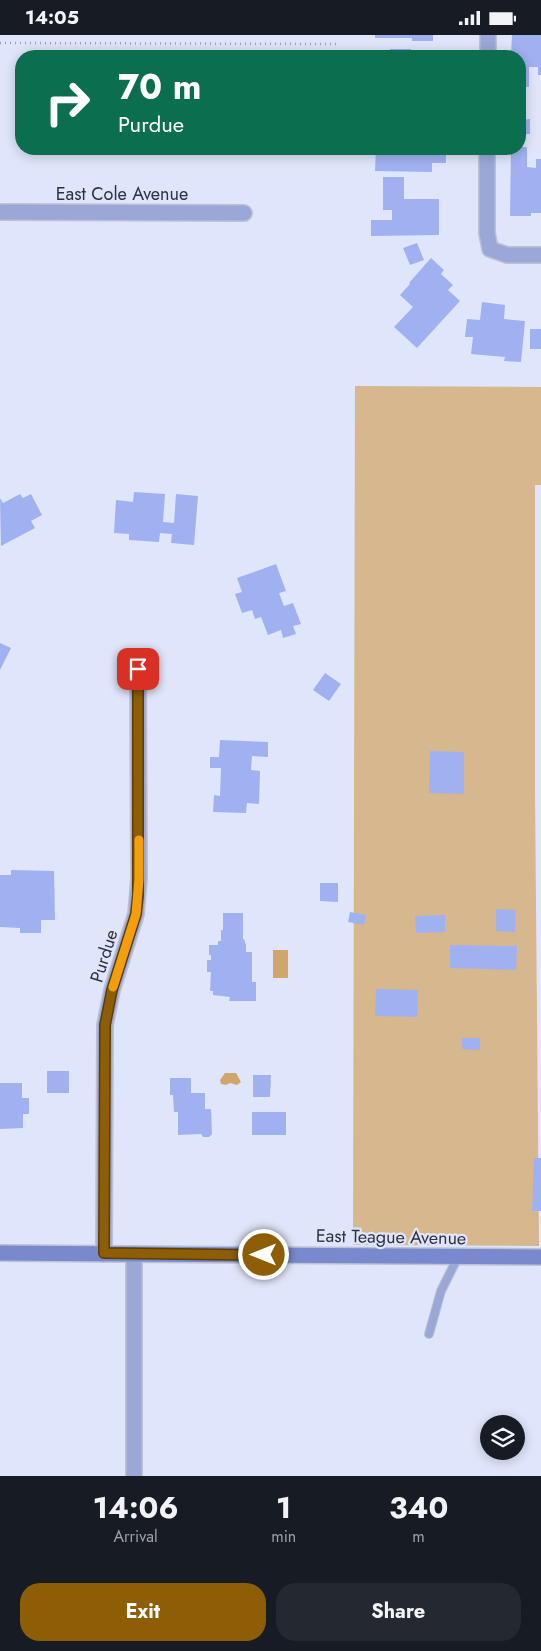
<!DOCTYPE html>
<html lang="en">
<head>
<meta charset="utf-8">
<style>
  :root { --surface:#171b24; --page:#242831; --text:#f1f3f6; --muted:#9ea1a6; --accent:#8d5e06 }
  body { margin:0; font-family:Jost,sans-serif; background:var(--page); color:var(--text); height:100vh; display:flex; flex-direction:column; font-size:19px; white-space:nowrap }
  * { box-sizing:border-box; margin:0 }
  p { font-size:16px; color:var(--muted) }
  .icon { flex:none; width:28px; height:28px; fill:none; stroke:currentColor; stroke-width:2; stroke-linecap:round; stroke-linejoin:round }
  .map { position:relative; height:1441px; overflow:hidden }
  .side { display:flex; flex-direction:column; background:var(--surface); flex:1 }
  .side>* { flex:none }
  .banner { position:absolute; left:15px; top:15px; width:511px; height:105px; border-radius:20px; box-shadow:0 2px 12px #0003; background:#0b6e4f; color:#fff; overflow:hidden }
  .tools { position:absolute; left:480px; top:1380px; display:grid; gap:10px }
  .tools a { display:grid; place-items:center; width:45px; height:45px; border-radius:50%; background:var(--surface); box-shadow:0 2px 12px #0003; font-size:25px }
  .pin { position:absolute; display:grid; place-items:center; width:42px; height:42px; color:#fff; margin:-21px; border-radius:10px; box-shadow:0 2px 8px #0006 }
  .me { position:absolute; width:55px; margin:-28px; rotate:270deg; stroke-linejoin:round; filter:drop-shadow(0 0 4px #0008) }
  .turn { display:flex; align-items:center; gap:18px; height:105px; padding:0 20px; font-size:22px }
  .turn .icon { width:65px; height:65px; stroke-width:2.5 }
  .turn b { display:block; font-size:35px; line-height:42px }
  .eta { display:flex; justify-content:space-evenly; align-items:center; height:85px; text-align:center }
  .eta b { font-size:30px; font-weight:700; line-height:35px }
  .button { display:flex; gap:10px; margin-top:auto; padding:10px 20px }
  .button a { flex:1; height:58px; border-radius:20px; background:var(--accent); color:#fff; font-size:20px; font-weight:700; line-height:58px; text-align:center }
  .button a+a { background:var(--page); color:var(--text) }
  .status { display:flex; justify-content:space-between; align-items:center; height:35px; padding:0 25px; background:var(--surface); direction:ltr }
  .status svg { height:14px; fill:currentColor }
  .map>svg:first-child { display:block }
</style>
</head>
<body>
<div class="status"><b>14:05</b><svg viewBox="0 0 49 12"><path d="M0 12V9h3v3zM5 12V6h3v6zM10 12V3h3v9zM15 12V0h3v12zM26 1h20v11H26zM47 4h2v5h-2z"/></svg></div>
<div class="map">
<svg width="541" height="1441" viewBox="0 0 541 1441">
  <rect width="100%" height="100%" fill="#dfe5fa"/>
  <!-- green -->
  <path fill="#d7b78d" d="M 355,351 L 541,352 L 541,450 L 535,450 L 535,758 L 539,1211 L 353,1210 Z"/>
  <!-- water -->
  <path fill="#d1a66a" d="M 273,915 L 288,915 L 288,943 L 273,943 Z
    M 225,1038 L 236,1038 L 241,1047 L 237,1050 L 230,1048 L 226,1050 L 221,1049 L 220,1045 Z"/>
  <!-- building -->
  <path fill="#a0b1f1" d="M 375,0 L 433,0 L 433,6 L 412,6 L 412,3 L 375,3 Z
    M 512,0 L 541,0 L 541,40 L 538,40 L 538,32 L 529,32 L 529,52 L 520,52 L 520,21 L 511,21 Z
    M 390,14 L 411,14 L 411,21 L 390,21 Z
    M 530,84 L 530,99 L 520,99 L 520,85 Z
    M 520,112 L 527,112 L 527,132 L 536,133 L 536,124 L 541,124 L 541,178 L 531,178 L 531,181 L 510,181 L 511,114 L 520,114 Z
    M 376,114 L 446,114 L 446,128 L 432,128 L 432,137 L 375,136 Z
    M 383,142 L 404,142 L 404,164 L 439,164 L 439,200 L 371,201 L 371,185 L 392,185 L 392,175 L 383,175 Z
    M 417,208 L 424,225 L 410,230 L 403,213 Z
    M 431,223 L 444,235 L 441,239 L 453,250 L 448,255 L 460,266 L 417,313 L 394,292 L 413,272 L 400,260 L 410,249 L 409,248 Z
    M 482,267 L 505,270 L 504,284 L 525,286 L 521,327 L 504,326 L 505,322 L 471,319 L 473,302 L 465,302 L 467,284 L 480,285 Z
    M 530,294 L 541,294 L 541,314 L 530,314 Z
    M 134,457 L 165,459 L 163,487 L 174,488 L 176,459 L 198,461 L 194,510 L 171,508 L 172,499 L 160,498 L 159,507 L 129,505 L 129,499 L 114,498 L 116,465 L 133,467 Z
    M 20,459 L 23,463 L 31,459 L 42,480 L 31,486 L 35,493 L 1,511 L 0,463 L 3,468 Z
    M 276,529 L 286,556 L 279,558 L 284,571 L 293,568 L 301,589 L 293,591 L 296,599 L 283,603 L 281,595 L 268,600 L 261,582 L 255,584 L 252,575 L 242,578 L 235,559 L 242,557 L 237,543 Z
    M 0,608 L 11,613 L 0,635 Z
    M 325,638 L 341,649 L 329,666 L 313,655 Z
    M 220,705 L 268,707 L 268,722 L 252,721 L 251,735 L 260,736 L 259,769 L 247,768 L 246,778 L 213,777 L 214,760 L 220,761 L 221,733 L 210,733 L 210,722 L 219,722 Z
    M 430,716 L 464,717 L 464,759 L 429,758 Z
    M 11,835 L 54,836 L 55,885 L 41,885 L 41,898 L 20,898 L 20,893 L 0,892 L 0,840 L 11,840 Z
    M 320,848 L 338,848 L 338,867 L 320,866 Z
    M 496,874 L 516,875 L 515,897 L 496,896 Z
    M 350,877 L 366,880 L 364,890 L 348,887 Z
    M 223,878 L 243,878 L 243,904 L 244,904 L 246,910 L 246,917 L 252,917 L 252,947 L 256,947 L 256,966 L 229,966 L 230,962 L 213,960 L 213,956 L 210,956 L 211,937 L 207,937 L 207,925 L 211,925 L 211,920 L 209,920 L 209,910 L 218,910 L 218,906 L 221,906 L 221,895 L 223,895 Z
    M 445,880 L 445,897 L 416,898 L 415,881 Z
    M 450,910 L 517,911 L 516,935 L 450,933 Z
    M 376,954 L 418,955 L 417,982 L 375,981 Z
    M 462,1003 L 480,1003 L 480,1015 L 462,1014 Z
    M 47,1036 L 69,1036 L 69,1058 L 47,1058 Z
    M 253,1040 L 271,1040 L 270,1062 L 253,1062 Z
    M 170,1043 L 191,1043 L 191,1058 L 205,1058 L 205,1074 L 211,1074 L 212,1099 L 209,1102 L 203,1102 L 201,1099 L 178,1100 L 178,1077 L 174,1077 L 173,1060 L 170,1060 Z
    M 0,1048 L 22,1048 L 22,1063 L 29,1063 L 29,1079 L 23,1079 L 23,1093 L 0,1094 Z
    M 252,1077 L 286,1077 L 286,1100 L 252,1100 Z
    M 534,1123 L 541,1123 L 541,1176 L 532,1176 Z"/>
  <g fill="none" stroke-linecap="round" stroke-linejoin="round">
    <!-- lane casing -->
    <g stroke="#bcc1d5" stroke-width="10">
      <path id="lane" d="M 429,1299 L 441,1256 L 458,1222"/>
    </g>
    <!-- street casing -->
    <g stroke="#bcc1d5" stroke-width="18">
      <path id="street" d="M 488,21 L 488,0
        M 487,114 L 487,198 L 490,214 L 507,220 L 541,220
        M 0,177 L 244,178
        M 104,1219 L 105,990 L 112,955 L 136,879 L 139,844 L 138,634
        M 134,1441 L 134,1219"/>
    </g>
    <!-- secondary casing -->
    <g stroke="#bcc1d5" stroke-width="18">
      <path id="secondary" d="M 0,1218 L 541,1222"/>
    </g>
    <!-- path -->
    <path stroke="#9ca1b3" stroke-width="2.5" stroke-dasharray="1 4" stroke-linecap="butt" d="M 0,8 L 339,9"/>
    <!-- lane -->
    <use href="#lane" stroke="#9ba8d7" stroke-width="8"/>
    <!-- street -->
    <use href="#street" stroke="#9ba8d7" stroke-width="15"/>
    <!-- secondary -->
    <use href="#secondary" stroke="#7889cd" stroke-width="15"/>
  </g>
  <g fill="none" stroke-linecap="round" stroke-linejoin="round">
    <!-- route casing -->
    <g stroke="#5c3d04" stroke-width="12">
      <path id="route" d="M 138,634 L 138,860 L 136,879 L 112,955 L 105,990 L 104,1218 L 264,1220"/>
    </g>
    <!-- route -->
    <use href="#route" stroke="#8d5e06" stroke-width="9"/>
    <!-- slow -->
    <path stroke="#f59e0b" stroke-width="9" d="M 113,952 L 136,879 L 139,844 L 139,805"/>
  </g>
  <g text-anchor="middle" stroke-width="4.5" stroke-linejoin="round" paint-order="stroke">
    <!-- street labels -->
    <g font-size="18" fill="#2e323f" stroke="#dfe5fa">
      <text x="122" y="165">East Cole Avenue</text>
      <text transform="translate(104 921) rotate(-73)" y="6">Purdue</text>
      <text transform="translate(391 1202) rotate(1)" y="6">East Teague Avenue</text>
    </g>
  </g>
</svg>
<div class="tools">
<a><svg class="icon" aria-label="layers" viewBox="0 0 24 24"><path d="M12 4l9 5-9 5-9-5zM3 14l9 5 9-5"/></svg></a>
</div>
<div class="pin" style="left:138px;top:634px;background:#d93025"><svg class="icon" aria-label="arrive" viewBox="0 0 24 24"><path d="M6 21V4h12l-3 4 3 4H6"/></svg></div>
<svg class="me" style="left:264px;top:1220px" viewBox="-20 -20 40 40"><circle r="17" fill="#8d5e06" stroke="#fff" stroke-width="3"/><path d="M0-11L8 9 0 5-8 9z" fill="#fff"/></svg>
<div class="banner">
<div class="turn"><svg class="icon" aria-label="right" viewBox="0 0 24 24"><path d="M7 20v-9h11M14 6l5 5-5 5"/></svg><div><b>70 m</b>Purdue</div></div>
</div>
</div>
<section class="side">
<div class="eta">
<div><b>14:06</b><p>Arrival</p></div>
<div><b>1</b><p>min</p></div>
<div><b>340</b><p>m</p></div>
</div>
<div class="button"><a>Exit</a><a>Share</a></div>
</section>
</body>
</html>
